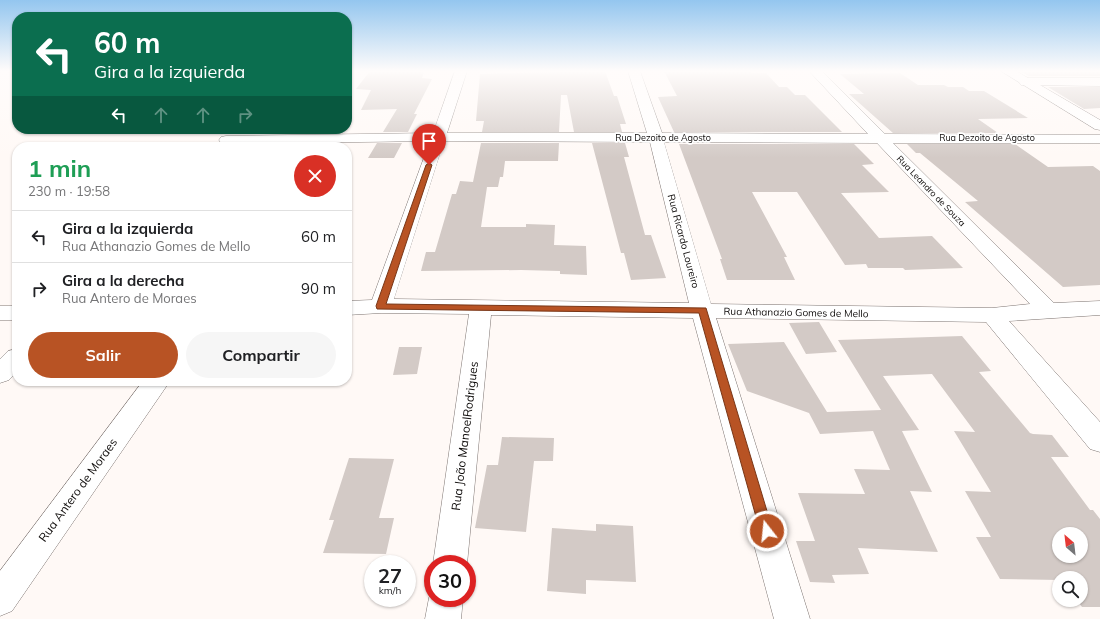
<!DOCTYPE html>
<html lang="es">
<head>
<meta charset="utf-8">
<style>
  :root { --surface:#fff; --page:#f6f6f6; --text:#202124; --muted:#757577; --line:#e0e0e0; --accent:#b85324 }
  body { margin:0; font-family:Mulish,sans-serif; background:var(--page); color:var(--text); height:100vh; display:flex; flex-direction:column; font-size:15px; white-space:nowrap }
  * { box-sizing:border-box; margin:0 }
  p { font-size:13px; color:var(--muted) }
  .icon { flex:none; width:22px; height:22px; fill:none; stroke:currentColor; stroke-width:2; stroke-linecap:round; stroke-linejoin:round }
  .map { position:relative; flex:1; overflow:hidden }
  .side { position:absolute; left:12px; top:142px; width:340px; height:244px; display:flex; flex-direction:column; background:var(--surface); border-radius:16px; box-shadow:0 1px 3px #0004 }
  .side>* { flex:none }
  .banner { position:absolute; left:12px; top:12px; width:340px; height:122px; border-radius:16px; box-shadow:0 1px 3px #0004; background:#0b6e4f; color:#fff; overflow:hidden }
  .needle { width:26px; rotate:332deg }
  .buttons { position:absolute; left:1052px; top:527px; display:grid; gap:8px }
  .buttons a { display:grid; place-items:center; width:36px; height:36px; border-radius:50%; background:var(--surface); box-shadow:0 1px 3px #0004; font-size:20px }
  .speed { position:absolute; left:364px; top:555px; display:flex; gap:8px; font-size:20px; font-weight:700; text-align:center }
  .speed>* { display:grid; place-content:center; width:52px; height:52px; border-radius:50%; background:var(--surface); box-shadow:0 1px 3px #0004; line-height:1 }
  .speed small { font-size:10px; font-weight:400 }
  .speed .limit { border:6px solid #d22; background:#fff; color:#111 }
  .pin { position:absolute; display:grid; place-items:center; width:34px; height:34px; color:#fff; margin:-41px -17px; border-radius:50% 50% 50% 0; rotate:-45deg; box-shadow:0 0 4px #0007 }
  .pin .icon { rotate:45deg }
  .me { position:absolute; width:44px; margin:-22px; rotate:344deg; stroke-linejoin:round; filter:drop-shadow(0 0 3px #0008) }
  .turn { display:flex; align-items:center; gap:14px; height:84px; padding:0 16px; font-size:18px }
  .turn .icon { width:52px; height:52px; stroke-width:2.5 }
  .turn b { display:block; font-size:28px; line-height:34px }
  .lanes { display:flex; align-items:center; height:38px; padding:0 16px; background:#0003; justify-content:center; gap:20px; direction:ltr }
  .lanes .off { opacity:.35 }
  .round { display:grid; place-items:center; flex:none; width:42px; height:42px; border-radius:21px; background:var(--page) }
  .headline { display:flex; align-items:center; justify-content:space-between; height:68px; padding:0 16px }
  h1 { font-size:24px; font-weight:700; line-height:30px; color:#1e9e55 }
  .button { display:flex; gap:8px; margin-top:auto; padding:8px 16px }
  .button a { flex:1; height:46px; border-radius:24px; background:var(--accent); color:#fff; font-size:16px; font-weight:700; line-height:46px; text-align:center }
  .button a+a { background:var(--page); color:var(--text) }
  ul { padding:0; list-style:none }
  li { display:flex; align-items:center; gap:12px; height:52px; padding:0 16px; border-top:1px solid var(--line) }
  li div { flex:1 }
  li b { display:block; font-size:15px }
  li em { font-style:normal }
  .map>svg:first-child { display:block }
</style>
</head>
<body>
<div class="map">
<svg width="1100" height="619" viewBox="0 0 1100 619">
  <rect width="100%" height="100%" fill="#fff9f6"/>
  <!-- building -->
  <path fill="#d3cac6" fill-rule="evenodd" d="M 370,71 L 424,71 L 422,78 L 432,79 L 414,114 L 417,114 L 408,132 L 383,132 L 397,109 L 361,110 L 371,90 L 356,89 Z
    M 605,71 L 614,96 L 617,96 L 626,124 L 620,124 L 622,132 L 574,132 L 567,95 L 561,95 L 559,132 L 482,132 L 484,121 L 476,121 L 480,74 Z
    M 664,71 L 750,71 L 751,73 L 766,73 L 779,87 L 787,87 L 795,95 L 805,95 L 842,132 L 674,132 L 658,97 L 677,96 Z
    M 1019,71 L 1100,71 L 1100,76 L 1029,76 Z
    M 900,73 L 918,85 L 944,85 L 948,87 L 963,87 L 969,91 L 984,91 L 1028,118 L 978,119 L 998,133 L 893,133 L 849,94 L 864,94 L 840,74 Z
    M 1048,87 L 1100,87 L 1100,108 L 1084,109 Z
    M 377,143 L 402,143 L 394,158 L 368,158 Z
    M 481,143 L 559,143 L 558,161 L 505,161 L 503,177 L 500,177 L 498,187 L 487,187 L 481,227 L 526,227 L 526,224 L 555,225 L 554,245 L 586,246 L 587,275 L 560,274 L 560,271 L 521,270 L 421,271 L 426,252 L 435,252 L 452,194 L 456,194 L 460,181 L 473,182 Z
    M 592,143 L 625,143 L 629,157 L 624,157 L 645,235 L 651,235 L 666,278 L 631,280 L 624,253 L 621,253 Z
    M 679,144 L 854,144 L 874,164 L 862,165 L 889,192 L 841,193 L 879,238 L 932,236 L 963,268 L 905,270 L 903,268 L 868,268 L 866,264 L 845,265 L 797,192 L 752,192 L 787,257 L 784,257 L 795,280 L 727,280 L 720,259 L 722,259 Z
    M 907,144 L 1015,144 L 1048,167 L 1093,166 L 1100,171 L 1100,285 L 1063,287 L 965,202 L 978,201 L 920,153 L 916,153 Z
    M 819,322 L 837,352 L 806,354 L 789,323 Z
    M 962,336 L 991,371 L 979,372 L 1030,433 L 1033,434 L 1052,435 L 1069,457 L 1051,457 L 1090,510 L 1093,510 L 1100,519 L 1100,607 L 1082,607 L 1077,600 L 1081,600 L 1081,578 L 1059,578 L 1059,580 L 1000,579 L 976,537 L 991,537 L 965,491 L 991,492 L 954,431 L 975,432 L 932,374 L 883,376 L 919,430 L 902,431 L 932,492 L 910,491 L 938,552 L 858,548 L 869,574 L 832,575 L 835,583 L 810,582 L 796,541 L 815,541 L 798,493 L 865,494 L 854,469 L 890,470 L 873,431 L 820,434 L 809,413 L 747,391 L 728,344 L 784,342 L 827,412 L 881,410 L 838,340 ZM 1059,534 L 1081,534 L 1081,556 L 1059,556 Z
    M 399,347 L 422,347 L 417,374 L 393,375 Z
    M 502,437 L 554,438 L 553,461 L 534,461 L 526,532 L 475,528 L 487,465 L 498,465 Z
    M 349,458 L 394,459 L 379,518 L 394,518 L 386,554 L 323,553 L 334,520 L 329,520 Z
    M 596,524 L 633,526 L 636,582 L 586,580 L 586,594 L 547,591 L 552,528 L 596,531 Z"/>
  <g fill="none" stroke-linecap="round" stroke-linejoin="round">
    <!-- minor casing -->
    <g stroke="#7d7471" stroke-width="1">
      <path id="minor" d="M 455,71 L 467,71 L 447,133 L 647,133 L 628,71 L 640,71 L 662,133 L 868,134 L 809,71 L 822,71 L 885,134 L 1100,135 L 1100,143 L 893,143 L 1054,303 L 1100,301 L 1100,315 L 1009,321 L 1100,422 L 1100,452 L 1090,449 L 986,322 L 716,318 L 810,619 L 774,619 L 693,318 L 491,315 L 467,564 L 433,564 L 469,314 L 381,313 L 347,315 L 347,301 L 372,300 L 430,141 L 226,144 L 221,143 L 219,140 L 221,137 L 226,136 L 433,133 ZM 444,141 L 650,142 L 689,303 L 394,299 ZM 664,142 L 877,143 L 1030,304 L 992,308 L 711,304 Z
        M 1025,78 L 1100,78 L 1100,86 L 1021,85 L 1019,82 L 1021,79 Z
        M 0,306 L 17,306 L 17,320 L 0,320 Z
        M 17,349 L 17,372 L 9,380 L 0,383 L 0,359 L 8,351 Z
        M 143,381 L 170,381 L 12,611 L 0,616 L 0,571 Z
        M 433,588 L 433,598 L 463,598 L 461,619 L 425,619 L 429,598 Z"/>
    </g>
    <!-- major casing -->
    <g stroke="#7d7471" stroke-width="1">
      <path id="major" d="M 1001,71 L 1016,71 L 1100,120 L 1100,130 L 1095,129 Z"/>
    </g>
    <!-- minor -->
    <use href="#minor" fill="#fff" fill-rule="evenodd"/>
    <!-- major -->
    <use href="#major" fill="#fff" fill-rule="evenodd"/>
  </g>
  <!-- sky -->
  <linearGradient id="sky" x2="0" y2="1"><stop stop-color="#94c6ef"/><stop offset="0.45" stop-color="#fffcfb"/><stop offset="1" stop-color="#fffcfb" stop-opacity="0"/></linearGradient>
  <rect width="1100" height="158" fill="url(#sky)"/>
  <!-- route -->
  <path fill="#b85324" stroke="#783617" d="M 429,163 L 432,165 L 386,304 L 706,308 L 773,531 L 771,535 L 767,537 L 762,535 L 760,531 L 699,313 L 377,309 L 376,306 L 426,165 Z"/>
  <g text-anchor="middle" stroke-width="3.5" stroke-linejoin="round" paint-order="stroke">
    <!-- far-street labels -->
    <g font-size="9" fill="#0f0c0b" stroke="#fff">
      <text x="663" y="141">Rua Dezoito de Agosto</text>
      <text x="987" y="141">Rua Dezoito de Agosto</text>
      <text transform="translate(931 191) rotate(46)" y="3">Rua Leandro de Souza</text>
    </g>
    <!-- street labels -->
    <g font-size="10" fill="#0f0c0b" stroke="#fff">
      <text transform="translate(684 241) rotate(75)" y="4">Rua Ricardo Loureiro</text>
      <text transform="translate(796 312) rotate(1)" y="4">Rua Athanazio Gomes de Mello</text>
    </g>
    <!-- near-street labels -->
    <g font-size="12" fill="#0f0c0b" stroke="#fff">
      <text transform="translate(465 436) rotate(-83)" y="4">Rua João ManoelRodrigues</text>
      <text transform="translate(78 490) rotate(-54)" y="4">Rua Antero de Moraes</text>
    </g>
  </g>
</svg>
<div class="buttons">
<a><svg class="needle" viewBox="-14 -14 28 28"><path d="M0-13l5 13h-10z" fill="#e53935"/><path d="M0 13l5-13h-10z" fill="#757577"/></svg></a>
<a><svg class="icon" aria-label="search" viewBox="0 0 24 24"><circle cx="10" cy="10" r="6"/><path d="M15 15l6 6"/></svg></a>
</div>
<div class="speed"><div>27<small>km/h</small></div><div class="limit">30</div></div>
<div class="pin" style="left:429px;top:165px;background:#d93025"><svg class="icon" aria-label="arrive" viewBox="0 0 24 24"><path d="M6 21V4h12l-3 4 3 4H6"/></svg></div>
<svg class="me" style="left:767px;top:531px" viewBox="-20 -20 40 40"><circle r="17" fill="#b85324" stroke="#fff" stroke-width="3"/><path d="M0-11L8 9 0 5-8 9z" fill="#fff"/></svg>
<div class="banner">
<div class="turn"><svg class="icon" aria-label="left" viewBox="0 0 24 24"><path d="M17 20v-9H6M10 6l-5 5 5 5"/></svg><div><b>60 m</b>Gira a la izquierda</div></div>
<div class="lanes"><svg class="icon" aria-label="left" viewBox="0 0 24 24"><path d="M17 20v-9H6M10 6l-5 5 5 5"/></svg><svg class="icon off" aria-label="ahead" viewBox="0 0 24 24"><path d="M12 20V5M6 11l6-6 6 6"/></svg><svg class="icon off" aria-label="ahead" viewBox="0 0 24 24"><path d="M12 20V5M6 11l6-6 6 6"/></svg><svg class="icon off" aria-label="right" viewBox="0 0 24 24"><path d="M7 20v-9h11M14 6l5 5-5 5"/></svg></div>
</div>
<section class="side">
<div class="headline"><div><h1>1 min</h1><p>230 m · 19:58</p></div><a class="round" style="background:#d93025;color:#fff"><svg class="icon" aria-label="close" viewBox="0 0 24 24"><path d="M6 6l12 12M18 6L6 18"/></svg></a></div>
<ul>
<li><svg class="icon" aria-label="left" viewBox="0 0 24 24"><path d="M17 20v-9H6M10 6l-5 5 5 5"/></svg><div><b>Gira a la izquierda</b><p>Rua Athanazio Gomes de Mello</p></div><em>60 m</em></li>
<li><svg class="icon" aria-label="right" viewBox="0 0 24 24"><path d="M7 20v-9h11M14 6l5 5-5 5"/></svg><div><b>Gira a la derecha</b><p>Rua Antero de Moraes</p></div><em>90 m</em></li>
</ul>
<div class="button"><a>Salir</a><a>Compartir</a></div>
</section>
</div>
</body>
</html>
